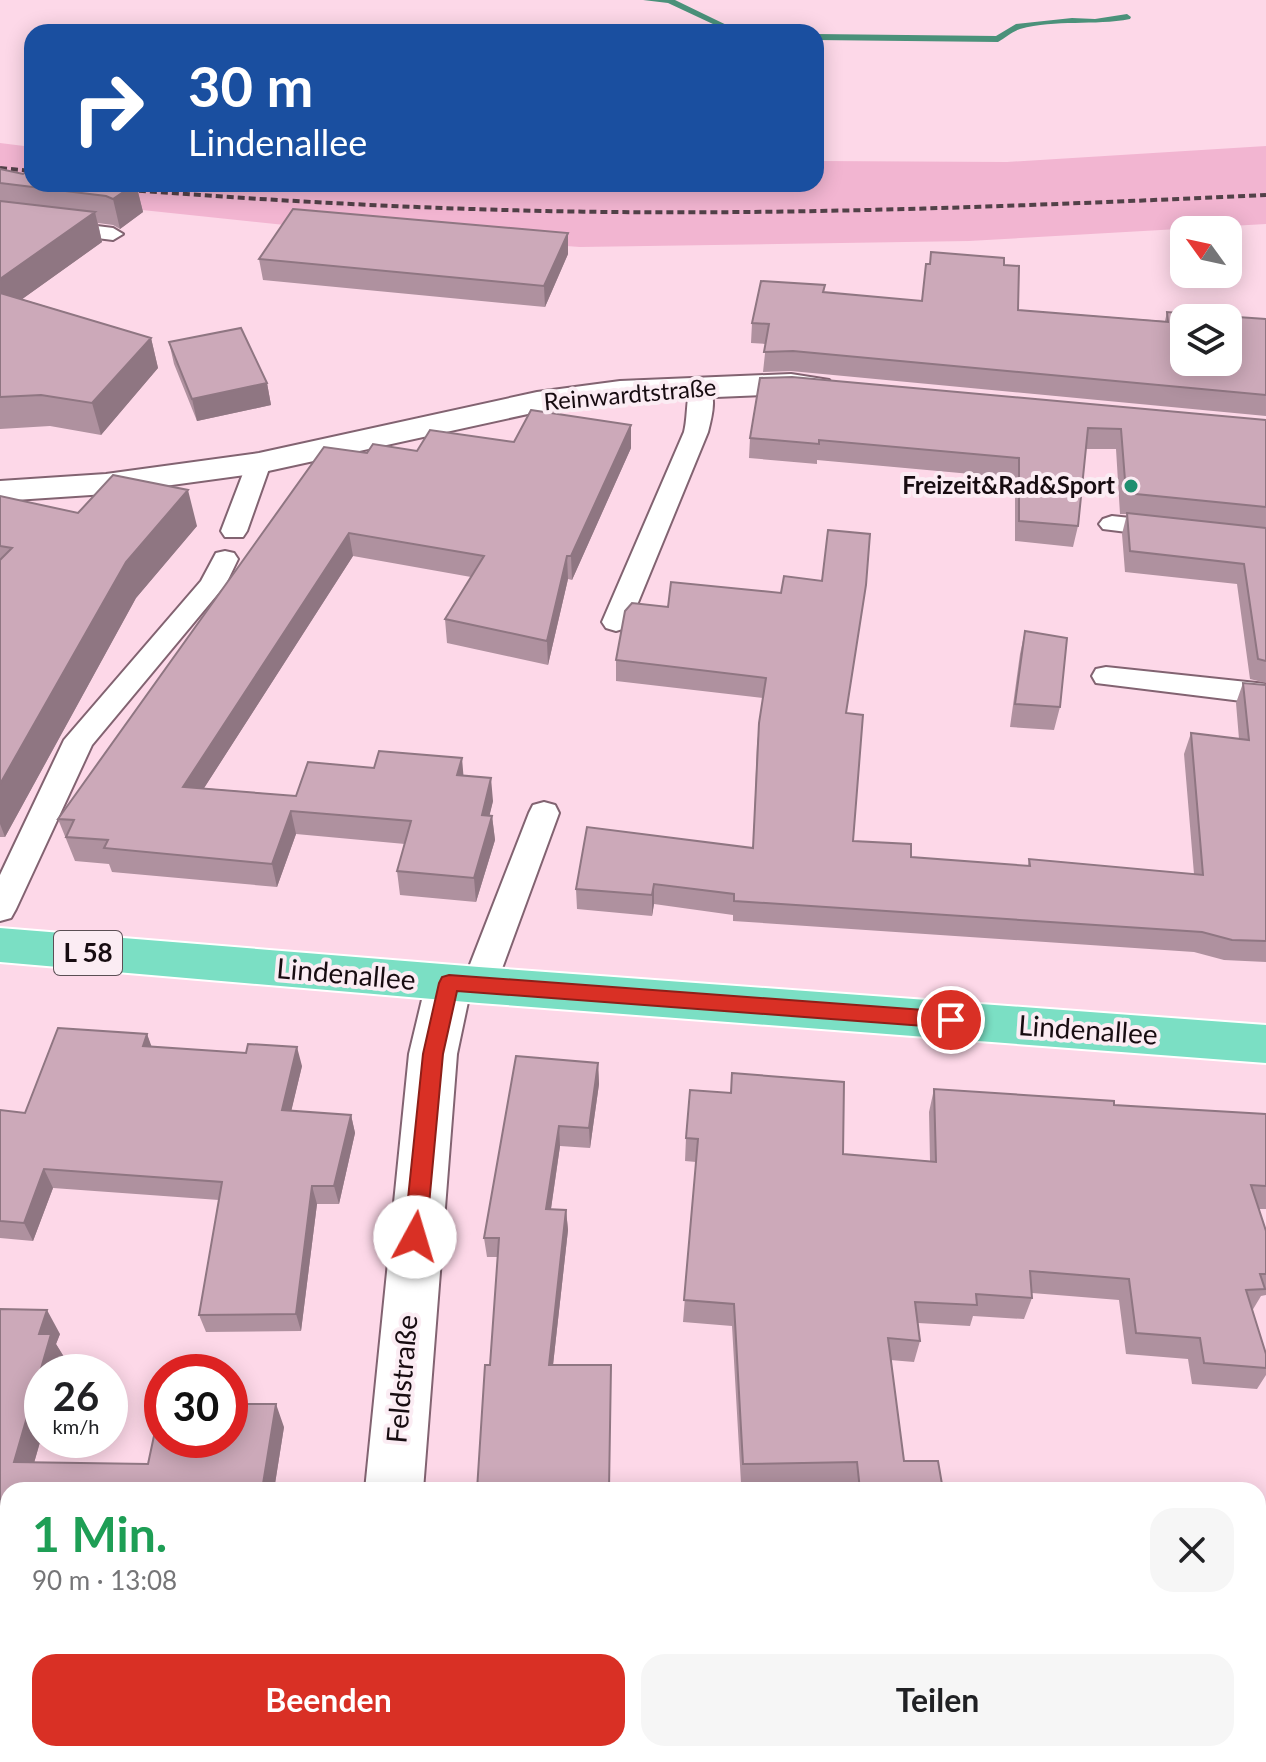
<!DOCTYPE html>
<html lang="de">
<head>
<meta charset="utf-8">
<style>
  :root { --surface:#fff; --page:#f6f6f6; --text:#202124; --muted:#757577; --accent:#d93025 }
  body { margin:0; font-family:Lato,sans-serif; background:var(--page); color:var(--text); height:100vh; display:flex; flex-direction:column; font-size:30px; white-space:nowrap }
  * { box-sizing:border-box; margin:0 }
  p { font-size:26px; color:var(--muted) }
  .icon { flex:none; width:44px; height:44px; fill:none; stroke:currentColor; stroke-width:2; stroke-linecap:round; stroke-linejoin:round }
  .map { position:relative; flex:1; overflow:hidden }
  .sheet { position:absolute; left:0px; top:1482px; width:1266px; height:280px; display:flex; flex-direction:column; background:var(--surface); border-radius:24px 24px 0 0; box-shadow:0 4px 20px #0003 }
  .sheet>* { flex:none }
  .hud { position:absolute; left:24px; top:24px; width:800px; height:168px; border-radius:24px; box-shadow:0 4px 20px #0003; background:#1a4fa0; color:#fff; overflow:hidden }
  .needle { width:52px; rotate:303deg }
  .fabs { position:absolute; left:1170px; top:216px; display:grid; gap:16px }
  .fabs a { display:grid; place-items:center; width:72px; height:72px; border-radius:16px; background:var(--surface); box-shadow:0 4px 20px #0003; font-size:40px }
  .speed { position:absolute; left:24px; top:1354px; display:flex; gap:16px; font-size:40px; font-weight:700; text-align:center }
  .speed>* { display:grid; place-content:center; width:104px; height:104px; border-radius:50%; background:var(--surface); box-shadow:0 4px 20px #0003; line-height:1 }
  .speed small { font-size:20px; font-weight:400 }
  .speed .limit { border:12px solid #d22; background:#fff; color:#111 }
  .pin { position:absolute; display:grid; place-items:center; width:68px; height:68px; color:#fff; margin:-34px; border:4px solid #fff; border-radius:50%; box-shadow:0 2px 8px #0007 }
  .me { position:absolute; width:88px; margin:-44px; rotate:6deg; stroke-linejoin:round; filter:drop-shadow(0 0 6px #0008) }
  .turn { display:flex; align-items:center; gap:28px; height:168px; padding:0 32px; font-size:36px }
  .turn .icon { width:104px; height:104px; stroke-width:2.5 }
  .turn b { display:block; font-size:56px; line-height:68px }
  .round { display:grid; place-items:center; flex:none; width:84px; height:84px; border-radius:24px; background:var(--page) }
  .headline { display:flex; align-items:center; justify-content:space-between; height:136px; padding:0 32px }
  h1 { font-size:48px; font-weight:700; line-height:60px; color:#1e9e55 }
  .button { display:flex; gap:16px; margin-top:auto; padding:16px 32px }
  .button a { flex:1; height:92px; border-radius:24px; background:var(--accent); color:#fff; font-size:32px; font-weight:700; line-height:92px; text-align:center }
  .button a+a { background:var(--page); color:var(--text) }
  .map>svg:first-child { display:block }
</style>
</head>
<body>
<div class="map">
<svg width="1266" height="1762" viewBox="0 0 1266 1762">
  <rect width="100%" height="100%" fill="#fdd8e8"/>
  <!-- green -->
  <path fill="#f2b5d1" d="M 0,143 L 32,147 L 32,184 L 816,184 L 816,161 L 1007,162 L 1266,146 L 1266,224 L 969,241 L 580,247 L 294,226 L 0,195 Z"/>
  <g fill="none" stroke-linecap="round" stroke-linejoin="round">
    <!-- stream -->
    <path fill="#4b917a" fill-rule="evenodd" d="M 643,0 L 675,0 L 741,32 L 730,32 L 668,3 Z
      M 1127,14 L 1131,17 L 1130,19 C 1094,26 1056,19 1020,29 C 1013,31 1005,38 998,42 L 816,40 L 816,34 L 996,36 L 1016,24 L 1072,18 L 1095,19 Z"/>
    <!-- lane casing -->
    <g stroke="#826371" stroke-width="4">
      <path id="lane" d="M 0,214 L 113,228 L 123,234 L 113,240 L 0,226 Z
        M 700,381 L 708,383 C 717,398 712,416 708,432 L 630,622 L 626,628 L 616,631 L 606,628 L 602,622 L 684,432 C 688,418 686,393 692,383 Z
        M 259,456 L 268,458 L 271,463 L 247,531 L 243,537 L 225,537 L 221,531 L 247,463 L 250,458 Z
        M 1112,516 L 1176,523 L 1180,529 L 1176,535 L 1167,537 L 1103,529 L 1099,524 L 1103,519 Z
        M 225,551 L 234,553 L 238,559 L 226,584 L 92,745 L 16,909 L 11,918 L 0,921 L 0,875 L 64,740 L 201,581 L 216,553 Z
        M 1106,667 L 1266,684 L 1266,704 L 1096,683 L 1092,676 L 1096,669 Z
        M 544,802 L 555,805 L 559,813 L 496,985 L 491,994 L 479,998 L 467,994 L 462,985 L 529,813 L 533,805 Z"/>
    </g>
    <!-- street casing -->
    <g stroke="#826371" stroke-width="4">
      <path id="street" d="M 791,374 L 829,380 L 834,387 L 829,394 L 818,397 L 791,394 L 620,401 L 537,412 L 259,473 L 106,494 L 0,501 L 0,481 L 106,474 L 259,453 L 537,392 L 620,381 Z
        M 449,965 L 465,970 L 472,983 L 457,1054 L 423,1490 L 365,1490 L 409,1054 L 426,983 L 433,970 Z
        M 357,1754 L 421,1754 L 422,1762 L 358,1762 Z"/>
    </g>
    <!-- primary casing -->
    <g stroke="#fff" stroke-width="4">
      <path id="primary" d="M 0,928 L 479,967 L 1266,1025 L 1266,1063 L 479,1003 L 0,962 Z"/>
    </g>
    <!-- lane -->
    <use href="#lane" fill="#fff" fill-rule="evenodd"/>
    <!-- street -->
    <use href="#street" fill="#fff" fill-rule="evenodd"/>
    <!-- primary -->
    <use href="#primary" fill="#7bdfc4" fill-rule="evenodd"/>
    <!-- rail -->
    <path stroke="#524148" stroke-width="4" stroke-dasharray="7 4" stroke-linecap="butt" d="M 0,168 L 32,171
      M 117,189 C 260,200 403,208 546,211 C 786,216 1026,206 1266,195"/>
  </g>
  <!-- wall -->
  <path fill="#af919f" d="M 0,169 L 32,184 L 136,184 L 143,212 L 120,229 L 113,225 L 98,223 L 102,242 L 22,299 L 151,338 L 158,368 L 101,435 L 50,426 L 0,429 Z
    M 568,254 L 545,307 L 263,280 L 259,259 Z
    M 926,264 L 1004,265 L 1018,310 L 1165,321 L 1167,312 L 1266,319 L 1266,416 L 791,371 L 763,372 L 766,344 L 751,343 L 752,323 L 825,285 L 824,292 L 922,301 Z
    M 169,342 L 267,383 L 271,405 L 197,421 L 174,364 Z
    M 1266,420 L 1266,683 L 1250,679 L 1237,584 L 1125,572 L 1122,534 L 1127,514 L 1120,514 L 1116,449 L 1086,449 L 1078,526 L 1073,547 L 1015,541 L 1015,478 L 817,460 L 817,464 L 749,458 L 750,438 Z
    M 514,442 L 631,448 L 572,580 L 568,579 L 548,665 L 447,643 L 445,619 L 471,577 L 353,556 L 204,788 L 296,796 L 463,775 L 493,801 L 489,816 L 492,816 L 495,840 L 476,902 L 400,895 L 397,871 L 405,844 L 296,834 L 277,887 L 112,872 L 109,864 L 75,861 L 58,819 L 367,453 L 417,451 Z
    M 0,496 L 78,513 L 197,526 L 136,598 L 5,837 L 0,837 Z
    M 625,611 L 847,714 L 853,841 L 911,857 L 1028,866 L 1029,859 L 1194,874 L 1184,754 L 1191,733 L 1239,739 L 1236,703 L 1243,683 L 1266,685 L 1266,962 L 1224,960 L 1194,952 L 733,921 L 733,915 L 654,904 L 652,916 L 577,909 L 576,889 L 753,848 L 757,744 L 763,698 L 616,681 L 616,660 Z
    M 1025,631 L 1060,707 L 1054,730 L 1010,727 L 1020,654 Z
    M 147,1034 L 151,1047 L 302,1066 L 291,1111 L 351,1115 L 355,1133 L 339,1204 L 317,1204 L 301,1331 L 206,1332 L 199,1315 L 219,1200 L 53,1188 L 33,1241 L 0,1238 L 0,1110 L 25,1113 Z
    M 598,1063 L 599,1084 L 590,1148 L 560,1146 L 551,1209 L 566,1210 L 568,1230 L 553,1365 L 490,1365 L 498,1257 L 487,1257 L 484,1238 Z
    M 934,1089 L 1114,1105 L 1266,1114 L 1266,1209 L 1259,1209 L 1266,1231 L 1266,1295 L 1261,1296 L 1252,1311 L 1266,1354 L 1266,1375 L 1257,1389 L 1192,1384 L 1188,1359 L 1126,1354 L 1119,1300 L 1032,1293 L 1032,1298 L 1024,1319 L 973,1316 L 970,1326 L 918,1323 L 920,1341 L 914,1362 L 890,1360 L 904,1461 L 943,1490 L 853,1490 L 853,1482 L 741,1483 L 732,1326 L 683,1322 L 696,1162 L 685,1161 L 686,1138 L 843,1154 L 930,1161 L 929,1112 Z
    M 0,1309 L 60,1334 L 56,1344 L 64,1357 L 59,1372 L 42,1372 L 42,1435 L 34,1463 L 148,1464 L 284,1427 L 274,1490 L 8,1490 L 8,1601 L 0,1601 Z
    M 534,1754 L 642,1754 L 642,1762 L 535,1762 Z"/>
  <!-- shaded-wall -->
  <path fill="#8f7682" d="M 135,184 L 136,184 L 143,212 L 120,229 L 113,199 Z
    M 95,212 L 102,242 L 0,315 L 0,279 Z
    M 568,233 L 568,254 L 545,307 L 544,286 Z
    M 151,338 L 158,368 L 101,435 L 92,403 Z
    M 267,383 L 271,405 L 197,421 L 192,399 Z
    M 631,425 L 631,448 L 572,580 L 571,556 Z
    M 188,490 L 197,526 L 136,598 L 5,837 L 0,824 L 0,784 L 126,562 Z
    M 349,533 L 353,556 L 190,810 L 183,787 Z
    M 567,556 L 568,579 L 548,665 L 547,641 Z
    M 462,758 L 464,782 L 457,775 Z
    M 491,778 L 493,801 L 484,839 L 482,815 Z
    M 291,811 L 296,834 L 277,887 L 272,864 Z
    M 492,816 L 495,840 L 476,902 L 474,878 Z
    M 654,884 L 654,904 L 652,916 L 652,895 Z
    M 147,1034 L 154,1053 L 143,1046 Z
    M 297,1047 L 302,1066 L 287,1129 L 282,1110 Z
    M 598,1063 L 599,1084 L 590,1148 L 589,1128 Z
    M 351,1115 L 355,1133 L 339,1204 L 334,1186 Z
    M 559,1126 L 560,1146 L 548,1229 L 546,1209 Z
    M 44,1169 L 53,1188 L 33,1241 L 24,1223 Z
    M 312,1186 L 317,1204 L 301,1331 L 296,1314 Z
    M 566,1210 L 568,1230 L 551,1383 L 549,1365 Z
    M 47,1310 L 60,1334 L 56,1344 L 64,1357 L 59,1372 L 42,1372 L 42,1435 L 28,1484 L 14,1462 L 39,1334 Z
    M 276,1404 L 284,1427 L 274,1490 L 262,1490 Z"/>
  <!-- building -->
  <path fill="#cca9b9" stroke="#8f7682" stroke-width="2" fill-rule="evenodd" d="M 0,169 L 23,174 L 29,170 L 32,171 L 32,184 L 135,184 L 113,199 L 106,196 L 0,183 Z
    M 0,201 L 95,212 L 0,279 Z
    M 293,209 L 568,233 L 544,286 L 259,259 Z
    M 931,252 L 1004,258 L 1004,265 L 1019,266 L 1018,310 L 1168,322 L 1167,312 L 1266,319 L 1266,395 L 793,351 L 764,352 L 769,324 L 752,323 L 761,281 L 825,285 L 823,292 L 922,301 L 926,264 L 930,264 ZM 1184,318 L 1228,318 L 1228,362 L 1184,362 Z
    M 0,293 L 151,338 L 92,403 L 41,395 L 0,397 Z
    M 241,328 L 267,383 L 192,399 L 169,342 Z
    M 792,377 L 1266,420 L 1266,507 L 1126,493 L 1121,429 L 1088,428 L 1078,526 L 1019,521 L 1019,458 L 819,440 L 819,444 L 750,438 L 760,378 Z
    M 531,410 L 631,425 L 571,556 L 567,556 L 547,641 L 445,619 L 484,556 L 349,533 L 183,787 L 296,796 L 308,762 L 374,768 L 379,751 L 462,758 L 457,775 L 491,778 L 482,815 L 492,816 L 474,878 L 397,871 L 411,821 L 291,811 L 272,864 L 104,848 L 108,840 L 66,837 L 74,820 L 58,819 L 324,447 L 367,453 L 373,444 L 417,451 L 430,430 L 514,442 Z
    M 113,475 L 188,490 L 126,562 L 0,784 L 0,560 L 12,548 L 0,546 L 0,496 L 78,513 Z
    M 1127,513 L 1266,528 L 1266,661 L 1258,659 L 1244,564 L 1130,551 Z
    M 828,530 L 870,534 L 866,585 L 846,713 L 863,715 L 853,841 L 911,844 L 911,857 L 1030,866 L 1029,859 L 1203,875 L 1191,733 L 1249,740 L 1243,683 L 1266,685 L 1266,941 L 1232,940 L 1202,932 L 734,901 L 734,894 L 654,884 L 652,895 L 576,889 L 587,827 L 753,848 L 759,723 L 766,678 L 616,660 L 625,611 L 632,603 L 668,607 L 671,582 L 781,593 L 784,576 L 822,581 Z
    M 1025,631 L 1067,638 L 1060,707 L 1015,704 Z
    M 58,1028 L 147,1034 L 143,1046 L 246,1053 L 248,1044 L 297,1047 L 282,1110 L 351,1115 L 334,1186 L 312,1186 L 296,1314 L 199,1315 L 222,1182 L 44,1169 L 24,1223 L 0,1221 L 0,1110 L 25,1113 Z
    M 516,1056 L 598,1063 L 589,1128 L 559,1126 L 546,1209 L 566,1210 L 549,1365 L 611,1365 L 609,1490 L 477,1490 L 485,1365 L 490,1365 L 499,1238 L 484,1238 Z
    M 732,1073 L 844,1082 L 843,1154 L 936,1162 L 934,1089 L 1114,1101 L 1114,1105 L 1266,1114 L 1266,1186 L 1251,1185 L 1266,1231 L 1266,1274 L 1260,1274 L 1265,1289 L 1246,1290 L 1266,1354 L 1266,1368 L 1204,1363 L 1200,1338 L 1136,1333 L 1129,1279 L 1030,1271 L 1032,1298 L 976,1294 L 977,1305 L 915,1302 L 920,1341 L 888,1338 L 904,1461 L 938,1461 L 943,1490 L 860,1490 L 857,1462 L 743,1464 L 734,1304 L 684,1300 L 698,1139 L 686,1138 L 690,1090 L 731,1093 Z
    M 0,1309 L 47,1310 L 39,1334 L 51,1334 L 14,1462 L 148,1464 L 161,1403 L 162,1403 L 162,1440 L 230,1440 L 230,1404 L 276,1404 L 262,1490 L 8,1490 L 8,1582 L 0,1582 Z
    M 534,1754 L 628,1754 L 578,1762 L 535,1762 Z"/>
  <!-- route -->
  <path fill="#d93025" stroke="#8d1f18" stroke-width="2" d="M 449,975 L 951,1012 L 958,1015 L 961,1020 L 958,1026 L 951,1028 L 457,991 L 443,1054 L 426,1237 L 423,1244 L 415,1247 L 407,1244 L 404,1237 L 423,1054 L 439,983 L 442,977 Z"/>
  <!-- markers -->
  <circle fill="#1f8f70" stroke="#fbecf3" stroke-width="3" cx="1131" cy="486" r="8"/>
  <g text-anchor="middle" stroke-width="8" stroke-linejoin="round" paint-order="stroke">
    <!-- far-street labels -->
    <g font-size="24" fill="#170c11" stroke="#fbecf3">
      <text transform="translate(630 395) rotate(-5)" y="8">Reinwardtstraße</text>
    </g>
    <!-- far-poi labels -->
    <g font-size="24" font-weight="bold" fill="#170c11" stroke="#fbecf3" text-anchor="end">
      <text x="1115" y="494">Freizeit&amp;Rad&amp;Sport</text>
    </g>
    <!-- shield labels -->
    <rect fill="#fbecf3" stroke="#5b4f55" stroke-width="2" x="54" y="931" width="68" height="44" rx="6"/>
    <g font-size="26" font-weight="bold" fill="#170c11">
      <text x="88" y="962">L 58</text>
    </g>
    <!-- street labels -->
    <g font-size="28" fill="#170c11" stroke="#fbecf3">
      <text transform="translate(346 974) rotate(5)" y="10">Lindenallee</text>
      <text transform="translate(1088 1030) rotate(4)" y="10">Lindenallee</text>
      <text transform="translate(402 1379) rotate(-85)" y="10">Feldstraße</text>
    </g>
  </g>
</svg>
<div class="fabs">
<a><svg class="needle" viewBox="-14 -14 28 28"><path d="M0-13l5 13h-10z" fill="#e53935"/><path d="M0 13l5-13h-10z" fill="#757577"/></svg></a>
<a><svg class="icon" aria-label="layers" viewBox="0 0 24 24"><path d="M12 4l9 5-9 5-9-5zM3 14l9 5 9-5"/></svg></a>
</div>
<div class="speed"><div>26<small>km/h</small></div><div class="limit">30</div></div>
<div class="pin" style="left:951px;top:1020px;background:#d93025"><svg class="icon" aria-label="arrive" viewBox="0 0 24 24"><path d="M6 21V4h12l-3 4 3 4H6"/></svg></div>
<svg class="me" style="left:415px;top:1237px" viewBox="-20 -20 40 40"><circle r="19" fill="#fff"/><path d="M0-13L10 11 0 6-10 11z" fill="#d93025"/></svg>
<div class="hud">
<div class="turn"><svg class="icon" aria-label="right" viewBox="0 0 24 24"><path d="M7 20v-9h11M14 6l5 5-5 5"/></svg><div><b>30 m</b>Lindenallee</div></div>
</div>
<section class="sheet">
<div class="headline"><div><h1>1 Min.</h1><p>90 m · 13:08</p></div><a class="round"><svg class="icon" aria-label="close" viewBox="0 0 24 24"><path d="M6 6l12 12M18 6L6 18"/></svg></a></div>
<div class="button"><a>Beenden</a><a>Teilen</a></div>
</section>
</div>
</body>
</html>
